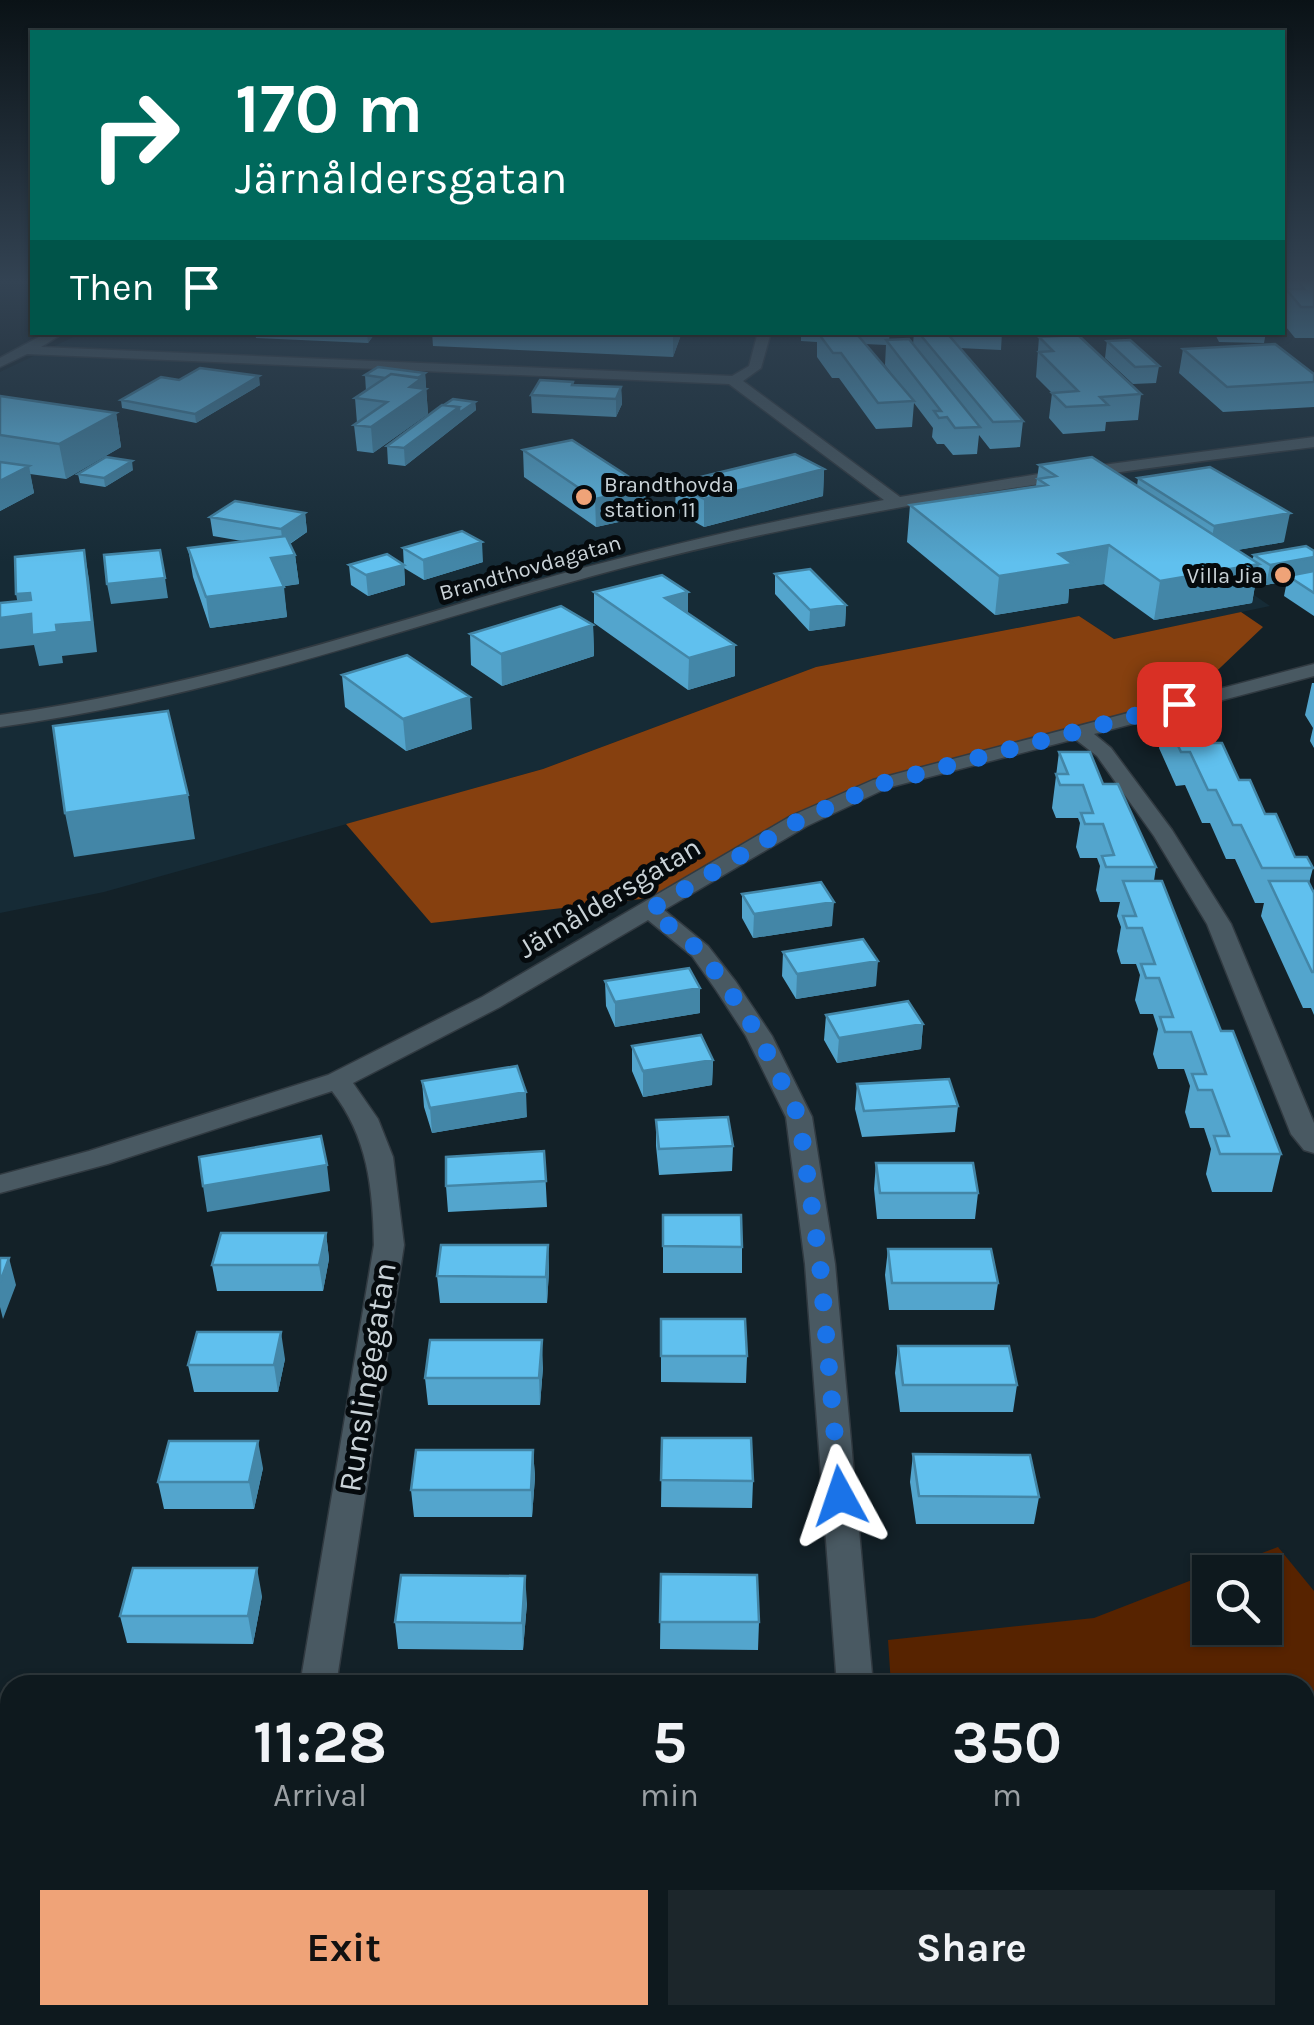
<!DOCTYPE html>
<html lang="en">
<head>
<meta charset="utf-8">
<style>
  :root { --surface:#0e191e; --page:#1c262b; --text:#f1f3f6; --muted:#9ba0a4; --line:#2e383c; --accent:#efa378 }
  body { margin:0; font-family:Karla,sans-serif; background:var(--page); color:var(--text); height:100vh; display:flex; flex-direction:column; font-size:38px; white-space:nowrap }
  * { box-sizing:border-box; margin:0 }
  p { font-size:32px; color:var(--muted) }
  .icon { flex:none; width:55px; height:55px; fill:none; stroke:currentColor; stroke-width:2; stroke-linecap:round; stroke-linejoin:round }
  .map { position:relative; flex:1; overflow:hidden }
  .drawer { position:absolute; left:0px; top:1675px; width:1315px; height:350px; display:flex; flex-direction:column; background:var(--surface); border-radius:30px 30px 0 0; box-shadow:0 2px 8px #0004,0 0 0 2px var(--line) }
  .drawer>* { flex:none }
  .top-card { position:absolute; left:30px; top:30px; width:1255px; height:305px; border-radius:0px; box-shadow:0 2px 8px #0004,0 0 0 2px var(--line); background:#00695c; color:#fff; overflow:hidden }
  .buttons { position:absolute; left:1192px; top:1555px; display:grid; gap:20px }
  .buttons a { display:grid; place-items:center; width:90px; height:90px; border-radius:0px; background:var(--surface); box-shadow:0 2px 8px #0004,0 0 0 2px var(--line); font-size:50px }
  .pin { position:absolute; display:grid; place-items:center; width:85px; height:85px; color:#fff; margin:-42px; border-radius:20px; box-shadow:0 5px 15px #0006 }
  .me { position:absolute; width:110px; margin:-55px; rotate:355deg; stroke-linejoin:round; filter:drop-shadow(0 0 8px #0008) }
  .turn { display:flex; align-items:center; gap:35px; height:210px; padding:0 40px; font-size:45px }
  .turn .icon { width:130px; height:130px; stroke-width:2.5 }
  .turn b { display:block; font-size:70px; line-height:85px }
  .then { display:flex; align-items:center; height:95px; padding:0 40px; background:#0003; gap:20px; font-size:38px }
  .eta { display:flex; justify-content:space-evenly; align-items:center; height:170px; text-align:center }
  .eta b { font-size:60px; font-weight:700; line-height:70px }
  .button { display:flex; gap:20px; margin-top:auto; padding:20px 40px }
  .button a { flex:1; height:115px; border-radius:0px; background:var(--accent); color:#111; font-size:40px; font-weight:700; line-height:115px; text-align:center }
  .button a+a { background:var(--page); color:var(--text) }
  .map>svg:first-child { display:block }
</style>
</head>
<body>
<div class="map">
<svg width="1314" height="2025" viewBox="0 0 1314 2025">
  <rect width="100%" height="100%" fill="#132128"/>
  <!-- built -->
  <path fill="#162b36" d="M 1283,279 L 1314,279 L 1314,558 L 1225,575 L 1270,606 L 1114,639 L 1079,616 L 816,667 L 543,769 L 104,892 L 0,913 L 0,372 L 84,332 L 1282,332 Z"/>
  <!-- green -->
  <path fill="#572300" d="M 1278,1547 L 1314,1591 L 1314,2025 L 234,2025 L 239,2020 L 913,2020 L 913,2015 L 1305,2015 L 1305,1685 L 891,1685 L 888,1640 L 1094,1618 L 1210,1573 L 1210,1628 L 1265,1628 L 1265,1572 L 1212,1572 Z"/>
  <!-- forest -->
  <path fill="#86400f" d="M 1241,612 L 1263,627 L 1201,686 L 1085,727 L 868,788 L 667,896 L 431,923 L 346,824 L 543,769 L 816,667 L 1079,616 L 1114,639 Z"/>
  <g fill="none" stroke-linecap="round" stroke-linejoin="round">
    <!-- minor casing -->
    <g stroke="#313a41" stroke-width="3">
      <path id="minor" d="M 48,332 L 65,332 L 41,347 L 732,376 L 749,366 L 758,332 L 771,332 L 761,368 L 743,381 L 900,497 L 1050,472 L 1314,437 L 1314,447 C 1081,475 849,509 622,568 C 411,624 219,697 0,727 L 0,715 C 182,690 353,635 529,583 C 646,550 764,522 884,500 L 729,384 L 27,354 L 0,367 L 0,358 Z
        M 1314,664 L 1314,676 L 1094,734 L 1111,748 L 1172,830 L 1231,924 L 1314,1123 L 1314,1153 L 1304,1150 L 1291,1134 L 1207,924 L 1154,836 L 1097,756 L 1075,739 L 887,788 L 807,826 L 664,910 L 708,946 L 736,982 L 772,1036 L 812,1117 L 835,1264 L 873,1685 L 837,1685 L 805,1264 L 786,1117 L 746,1036 L 716,990 L 692,956 L 648,920 L 500,1007 L 353,1083 L 378,1119 L 393,1157 L 404,1245 L 336,1685 L 300,1685 L 374,1245 C 373,1189 368,1137 332,1091 L 108,1164 L 0,1193 L 0,1175 L 89,1151 L 328,1075 L 482,997 L 791,816 L 873,780 Z"/>
    </g>
    <!-- minor -->
    <use href="#minor" fill="#495962" fill-rule="evenodd"/>
  </g>
  <!-- wall -->
  <path fill="#53a5cd" fill-rule="evenodd" d="M 1282,279 L 1314,279 L 1314,338 L 1295,338 L 1282,322 Z
    M 163,332 L 227,332 L 224,335 L 163,334 Z
    M 255,332 L 376,332 L 368,343 L 256,338 Z
    M 432,332 L 682,332 L 673,357 L 433,346 Z
    M 801,332 L 890,332 L 889,340 L 913,345 L 914,332 L 1002,332 L 1001,350 L 959,348 L 1023,421 L 1020,447 L 990,449 L 979,435 L 977,454 L 953,455 L 944,444 L 937,444 L 932,437 L 933,428 L 914,403 L 912,427 L 876,429 L 839,378 L 832,378 L 817,357 L 817,342 L 801,341 ZM 865,344 L 886,345 L 885,365 L 898,382 Z
    M 1214,332 L 1266,332 L 1264,343 L 1219,342 Z
    M 1039,337 L 1141,394 L 1138,420 L 1106,422 L 1105,431 L 1063,434 L 1049,418 L 1052,393 L 1036,377 Z
    M 1107,341 L 1159,366 L 1156,383 L 1133,384 L 1105,358 Z
    M 1183,349 L 1314,374 L 1314,407 L 1223,412 L 1179,373 Z
    M 425,373 L 428,414 L 373,453 L 357,451 L 354,425 L 357,423 L 355,398 L 366,391 L 365,375 Z
    M 179,380 L 260,385 L 196,423 L 122,408 L 121,400 Z
    M 573,385 L 621,387 L 622,404 L 616,417 L 532,413 L 531,395 Z
    M 0,396 L 116,413 L 121,447 L 66,479 L 30,474 L 34,493 L 0,511 Z
    M 475,402 L 476,410 L 405,466 L 388,464 L 387,446 Z
    M 523,450 L 646,488 L 646,516 L 596,527 L 524,477 Z
    M 1039,465 L 1137,486 L 1138,478 L 1284,542 L 1237,550 L 1252,560 L 1254,555 L 1314,551 L 1314,616 L 1284,596 L 1287,581 L 1266,585 L 1256,579 L 1252,603 L 1154,620 L 1104,584 L 1069,589 L 1068,603 L 995,615 L 907,542 L 910,505 L 1036,486 Z
    M 824,469 L 823,496 L 704,527 L 675,511 L 676,483 Z
    M 133,470 L 105,487 L 80,483 L 78,474 Z
    M 305,513 L 307,532 L 290,544 L 295,555 L 299,584 L 283,586 L 287,617 L 210,628 L 193,577 L 188,548 L 242,541 L 213,536 L 210,517 Z
    M 403,548 L 483,562 L 424,580 L 404,568 Z
    M 349,565 L 404,565 L 405,585 L 368,596 L 351,585 Z
    M 775,574 L 846,605 L 845,626 L 809,631 L 775,594 Z
    M 594,592 L 688,614 L 735,676 L 688,690 L 594,623 Z
    M 593,625 L 594,656 L 502,686 L 471,665 L 470,634 Z
    M 342,675 L 472,729 L 406,751 L 345,707 Z
    M 1312,683 L 1314,683 L 1314,748 L 1310,741 L 1313,728 L 1305,715 Z
    M 1164,716 L 1212,743 L 1295,857 L 1313,868 L 1309,883 L 1314,893 L 1314,1015 L 1311,1008 L 1303,1008 L 1261,916 L 1264,903 L 1255,903 L 1235,859 L 1226,859 L 1210,823 L 1202,823 L 1185,785 L 1176,786 L 1159,748 Z
    M 1059,752 L 1103,784 L 1156,867 L 1154,881 L 1221,1031 L 1281,1154 L 1272,1192 L 1212,1192 L 1206,1174 L 1211,1149 L 1204,1128 L 1190,1128 L 1185,1112 L 1190,1086 L 1184,1069 L 1158,1069 L 1153,1054 L 1158,1029 L 1153,1014 L 1140,1014 L 1135,1000 L 1140,975 L 1136,964 L 1121,964 L 1117,951 L 1121,927 L 1117,916 L 1120,902 L 1100,902 L 1096,890 L 1100,866 L 1097,858 L 1080,858 L 1076,847 L 1080,823 L 1078,818 L 1056,818 L 1052,808 Z
    M 742,894 L 832,926 L 753,938 L 742,918 Z
    M 783,952 L 876,986 L 796,999 L 782,976 Z
    M 605,981 L 700,1013 L 615,1027 L 606,1006 Z
    M 826,1015 L 923,1024 L 921,1049 L 837,1063 L 824,1040 Z
    M 632,1046 L 713,1060 L 712,1085 L 643,1097 L 632,1071 Z
    M 422,1081 L 527,1117 L 432,1133 L 424,1107 Z
    M 857,1084 L 958,1106 L 955,1132 L 862,1137 L 855,1109 Z
    M 656,1120 L 733,1146 L 732,1171 L 659,1175 L 656,1146 Z
    M 544,1151 L 547,1207 L 448,1212 L 446,1186 Z
    M 876,1163 L 978,1193 L 975,1219 L 877,1219 L 874,1189 Z
    M 663,1215 L 742,1247 L 742,1273 L 663,1273 Z
    M 326,1233 L 329,1259 L 323,1291 L 217,1291 L 212,1265 Z
    M 548,1245 L 549,1271 L 547,1303 L 440,1303 L 437,1276 Z
    M 888,1249 L 998,1283 L 994,1310 L 889,1310 L 885,1275 Z
    M 661,1319 L 747,1356 L 746,1383 L 661,1382 Z
    M 898,1346 L 1017,1385 L 1013,1412 L 900,1412 L 895,1373 Z
    M 285,1359 L 278,1392 L 194,1392 L 188,1365 Z
    M 543,1367 L 540,1405 L 428,1405 L 425,1378 Z
    M 662,1438 L 753,1481 L 752,1508 L 661,1507 Z
    M 533,1450 L 535,1477 L 532,1517 L 414,1517 L 411,1490 Z
    M 913,1454 L 1039,1497 L 1034,1524 L 916,1524 L 910,1482 Z
    M 263,1468 L 254,1509 L 164,1509 L 158,1482 Z
    M 661,1574 L 759,1622 L 758,1650 L 660,1649 Z
    M 262,1596 L 253,1644 L 127,1643 L 120,1616 Z
    M 527,1603 L 523,1650 L 398,1649 L 395,1622 Z"/>
  <!-- shaded-wall -->
  <path fill="#4386a7" d="M 367,332 L 376,332 L 368,343 Z
    M 673,332 L 682,332 L 673,357 Z
    M 425,373 L 428,414 L 373,453 L 371,427 L 410,383 Z
    M 259,376 L 260,385 L 196,423 L 195,414 Z
    M 621,387 L 622,404 L 616,417 L 616,399 Z
    M 475,402 L 476,410 L 405,466 L 404,448 L 459,407 Z
    M 116,413 L 121,447 L 66,479 L 59,444 Z
    M 132,461 L 133,470 L 105,487 L 104,478 Z
    M 29,466 L 34,493 L 0,511 L 0,481 Z
    M 824,469 L 823,496 L 704,527 L 704,499 Z
    M 646,488 L 646,516 L 596,527 L 595,499 Z
    M 305,513 L 307,532 L 283,548 L 281,529 Z
    M 1290,513 L 1284,542 L 1209,555 L 1214,526 Z
    M 482,542 L 483,562 L 424,580 L 423,560 Z
    M 1109,545 L 1104,584 L 1069,589 L 1068,603 L 995,615 L 999,576 L 1059,554 Z
    M 84,550 L 89,579 L 97,652 L 62,656 L 63,663 L 39,666 L 34,645 L 0,649 L 0,618 L 20,616 L 16,594 L 30,593 L 56,625 Z
    M 295,555 L 299,584 L 274,588 L 271,558 Z
    M 1314,557 L 1314,576 L 1288,576 L 1287,581 L 1266,585 L 1270,565 Z
    M 1259,564 L 1252,603 L 1154,620 L 1160,581 Z
    M 404,565 L 405,585 L 368,596 L 366,575 Z
    M 165,578 L 168,598 L 111,604 L 107,584 Z
    M 284,587 L 287,617 L 210,628 L 206,597 Z
    M 688,592 L 688,622 L 665,598 Z
    M 846,605 L 845,626 L 809,631 L 810,610 Z
    M 593,625 L 594,656 L 502,686 L 501,654 Z
    M 735,645 L 735,676 L 688,690 L 689,658 Z
    M 470,697 L 472,729 L 406,751 L 403,719 Z
    M 188,795 L 195,839 L 74,857 L 65,813 Z
    M 834,902 L 832,926 L 753,938 L 754,914 Z
    M 878,961 L 876,986 L 796,999 L 797,974 Z
    M 700,988 L 700,1013 L 615,1027 L 615,1002 Z
    M 923,1024 L 921,1049 L 837,1063 L 839,1038 Z
    M 713,1060 L 712,1085 L 643,1097 L 643,1071 Z
    M 526,1092 L 527,1117 L 432,1133 L 430,1108 Z
    M 327,1165 L 330,1191 L 207,1212 L 203,1186 Z
    M 326,1233 L 329,1259 L 323,1291 L 319,1265 Z
    M 548,1245 L 549,1271 L 547,1303 L 546,1277 Z
    M 9,1258 L 16,1285 L 3,1319 L 0,1307 L 0,1282 Z
    M 281,1332 L 285,1359 L 278,1392 L 274,1365 Z
    M 542,1340 L 543,1367 L 540,1405 L 539,1378 Z
    M 258,1441 L 263,1468 L 254,1509 L 249,1482 Z
    M 533,1450 L 535,1477 L 532,1517 L 531,1490 Z
    M 257,1568 L 262,1596 L 253,1644 L 248,1616 Z
    M 525,1576 L 527,1603 L 523,1650 L 522,1623 Z"/>
  <!-- building -->
  <path fill="#60c0ee" stroke="#4386a7" stroke-width="2.5" d="M 1296,279 L 1314,279 L 1314,307 L 1301,307 L 1286,289 L 1304,289 Z
    M 855,332 L 914,401 L 878,403 L 841,353 L 833,353 L 818,333 Z
    M 918,332 L 946,332 L 1023,421 L 993,422 Z
    M 1078,335 L 1141,394 L 1100,397 L 1108,405 L 1066,407 L 1052,393 L 1078,391 L 1039,352 L 1053,351 L 1039,337 Z
    M 909,339 L 980,427 L 955,428 L 947,417 L 939,418 L 934,411 L 941,411 L 886,340 Z
    M 1130,340 L 1159,366 L 1135,367 L 1107,341 Z
    M 1275,344 L 1314,374 L 1314,382 L 1227,387 L 1183,349 Z
    M 378,367 L 425,373 L 418,378 L 391,374 L 385,378 L 365,375 Z
    M 200,368 L 259,376 L 195,414 L 121,400 L 161,377 L 179,380 Z
    M 391,374 L 422,378 L 410,387 L 426,389 L 371,427 L 354,425 L 387,402 L 355,398 Z
    M 540,380 L 573,382 L 572,385 L 621,387 L 616,399 L 531,395 Z
    M 0,396 L 116,413 L 59,444 L 0,435 Z
    M 453,399 L 475,402 L 459,413 L 459,407 L 444,405 Z
    M 442,405 L 459,407 L 404,448 L 387,446 Z
    M 572,440 L 646,488 L 595,499 L 523,450 Z
    M 795,454 L 824,469 L 704,499 L 676,483 Z
    M 106,457 L 132,461 L 104,478 L 78,474 Z
    M 1092,457 L 1259,564 L 1160,581 L 1109,545 L 1059,554 L 1073,564 L 999,576 L 910,505 L 1047,485 L 1038,479 L 1056,476 L 1039,465 Z
    M 0,462 L 29,466 L 0,481 Z
    M 1210,467 L 1290,513 L 1214,526 L 1138,478 Z
    M 235,501 L 305,513 L 281,529 L 210,517 Z
    M 462,531 L 482,542 L 423,560 L 403,548 Z
    M 286,536 L 295,555 L 271,558 L 284,587 L 206,597 L 188,548 Z
    M 1306,546 L 1314,551 L 1314,557 L 1270,565 L 1254,555 Z
    M 84,550 L 92,622 L 56,625 L 57,632 L 32,635 L 31,614 L 0,618 L 0,603 L 31,600 L 30,593 L 16,594 L 15,557 Z
    M 160,550 L 165,578 L 107,584 L 104,555 Z
    M 387,554 L 404,565 L 366,575 L 349,565 Z
    M 810,569 L 846,605 L 810,610 L 775,574 Z
    M 1314,571 L 1314,593 L 1288,576 Z
    M 662,575 L 688,592 L 665,598 L 735,645 L 689,658 L 594,592 Z
    M 561,606 L 593,625 L 501,654 L 470,634 Z
    M 407,655 L 470,697 L 403,719 L 342,675 Z
    M 168,711 L 188,795 L 65,813 L 53,726 Z
    M 1198,715 L 1212,743 L 1222,743 L 1239,780 L 1250,780 L 1265,814 L 1276,814 L 1295,857 L 1307,857 L 1313,868 L 1262,868 L 1241,825 L 1233,825 L 1216,790 L 1208,790 L 1190,752 L 1181,752 L 1164,716 Z
    M 1059,752 L 1090,752 L 1103,784 L 1118,784 L 1156,867 L 1106,867 L 1102,856 L 1114,855 L 1103,824 L 1085,824 L 1081,813 L 1093,813 L 1083,785 L 1060,785 L 1056,774 L 1068,774 Z
    M 1123,881 L 1162,881 L 1221,1031 L 1233,1031 L 1281,1154 L 1220,1154 L 1214,1136 L 1229,1136 L 1212,1090 L 1198,1090 L 1192,1074 L 1206,1074 L 1191,1032 L 1165,1032 L 1160,1017 L 1173,1017 L 1159,978 L 1146,978 L 1141,964 L 1155,964 L 1142,928 L 1127,928 L 1123,916 L 1136,916 Z
    M 1269,881 L 1308,881 L 1314,893 L 1314,972 L 1312,972 Z
    M 821,882 L 834,902 L 754,914 L 742,894 Z
    M 863,939 L 878,961 L 797,974 L 783,952 Z
    M 689,968 L 700,988 L 615,1002 L 605,981 Z
    M 908,1001 L 923,1024 L 839,1038 L 826,1015 Z
    M 701,1035 L 713,1060 L 643,1071 L 632,1046 Z
    M 517,1066 L 526,1092 L 430,1108 L 422,1081 Z
    M 949,1079 L 958,1106 L 864,1111 L 857,1084 Z
    M 728,1117 L 733,1146 L 659,1149 L 656,1120 Z
    M 321,1136 L 327,1165 L 203,1186 L 199,1157 Z
    M 544,1151 L 546,1181 L 446,1186 L 446,1157 Z
    M 876,1163 L 973,1163 L 978,1193 L 880,1193 Z
    M 663,1215 L 741,1215 L 742,1247 L 663,1246 Z
    M 221,1233 L 326,1233 L 319,1265 L 212,1265 Z
    M 441,1245 L 548,1245 L 546,1277 L 437,1276 Z
    M 888,1249 L 991,1249 L 998,1283 L 892,1283 Z
    M 0,1258 L 9,1258 L 0,1282 Z
    M 661,1319 L 745,1319 L 747,1356 L 661,1356 Z
    M 197,1332 L 281,1332 L 274,1365 L 188,1365 Z
    M 430,1340 L 542,1340 L 539,1378 L 425,1378 Z
    M 898,1346 L 1009,1346 L 1017,1385 L 903,1385 Z
    M 662,1438 L 751,1438 L 753,1481 L 661,1480 Z
    M 169,1441 L 258,1441 L 249,1482 L 158,1482 Z
    M 416,1450 L 533,1450 L 531,1490 L 411,1490 Z
    M 913,1454 L 1030,1455 L 1039,1497 L 919,1496 Z
    M 133,1568 L 257,1568 L 248,1616 L 120,1616 Z
    M 661,1574 L 757,1575 L 759,1622 L 660,1622 Z
    M 401,1575 L 525,1576 L 522,1623 L 395,1622 Z"/>
  <!-- sky -->
  <linearGradient id="sky" x2="0" y2="1"><stop stop-color="#0a1216"/><stop offset="0.5" stop-color="#334353"/><stop offset="1" stop-color="#334353" stop-opacity="0"/></linearGradient>
  <rect width="1314" height="563" fill="url(#sky)"/>
  <g fill="none" stroke-linecap="round" stroke-linejoin="round">
    <!-- route -->
    <path stroke="#1a73e8" stroke-width="18" stroke-dasharray="0 32.4" d="M 840,1496 L 820,1264 L 799,1117 L 759,1036 L 727,987 L 700,951 L 650,910 L 798,821 L 880,784 L 1179,704"/>
  </g>
  <!-- markers -->
  <g fill="#efa378" stroke="#050a0d" stroke-width="4">
    <circle cx="584" cy="497" r="10"/>
    <circle cx="1283" cy="575" r="10"/>
  </g>
  <g text-anchor="middle" stroke-width="10" stroke-linejoin="round" paint-order="stroke">
    <!-- far-poi labels -->
    <g font-size="22" fill="#cad3d8" stroke="#050a0d" text-anchor="start">
      <text x="604" y="492">Brandthovda<tspan x="604" dy="25">station 11</tspan></text>
      <text x="1263" y="583" text-anchor="end">Villa Jia</text>
    </g>
    <!-- far-street labels -->
    <g font-size="22" fill="#cad3d8" stroke="#050a0d">
      <text transform="translate(530 567) rotate(-16)" y="8">Brandthovdagatan</text>
    </g>
    <!-- street labels -->
    <g font-size="28" fill="#cad3d8" stroke="#050a0d">
      <text transform="translate(609 897) rotate(-31)" y="10">Järnåldersgatan</text>
    </g>
    <!-- near-street labels -->
    <g font-size="32" fill="#cad3d8" stroke="#050a0d">
      <text transform="translate(367 1377) rotate(-81)" y="11">Runslingegatan</text>
    </g>
  </g>
</svg>
<div class="buttons">
<a><svg class="icon" aria-label="search" viewBox="0 0 24 24"><circle cx="10" cy="10" r="6"/><path d="M15 15l6 6"/></svg></a>
</div>
<div class="pin" style="left:1179px;top:704px;background:#d93025"><svg class="icon" aria-label="arrive" viewBox="0 0 24 24"><path d="M6 21V4h12l-3 4 3 4H6"/></svg></div>
<svg class="me" style="left:840px;top:1496px" viewBox="-20 -20 40 40"><path d="M0-17L14 15 0 8-14 15z" fill="#1a73e8" stroke="#fff" stroke-width="4"/></svg>
<div class="top-card">
<div class="turn"><svg class="icon" aria-label="right" viewBox="0 0 24 24"><path d="M7 20v-9h11M14 6l5 5-5 5"/></svg><div><b>170 m</b>Järnåldersgatan</div></div>
<div class="then">Then<svg class="icon" aria-label="arrive" viewBox="0 0 24 24"><path d="M6 21V4h12l-3 4 3 4H6"/></svg></div>
</div>
<section class="drawer">
<div class="eta">
<div><b>11:28</b><p>Arrival</p></div>
<div><b>5</b><p>min</p></div>
<div><b>350</b><p>m</p></div>
</div>
<div class="button"><a>Exit</a><a>Share</a></div>
</section>
</div>
</body>
</html>
